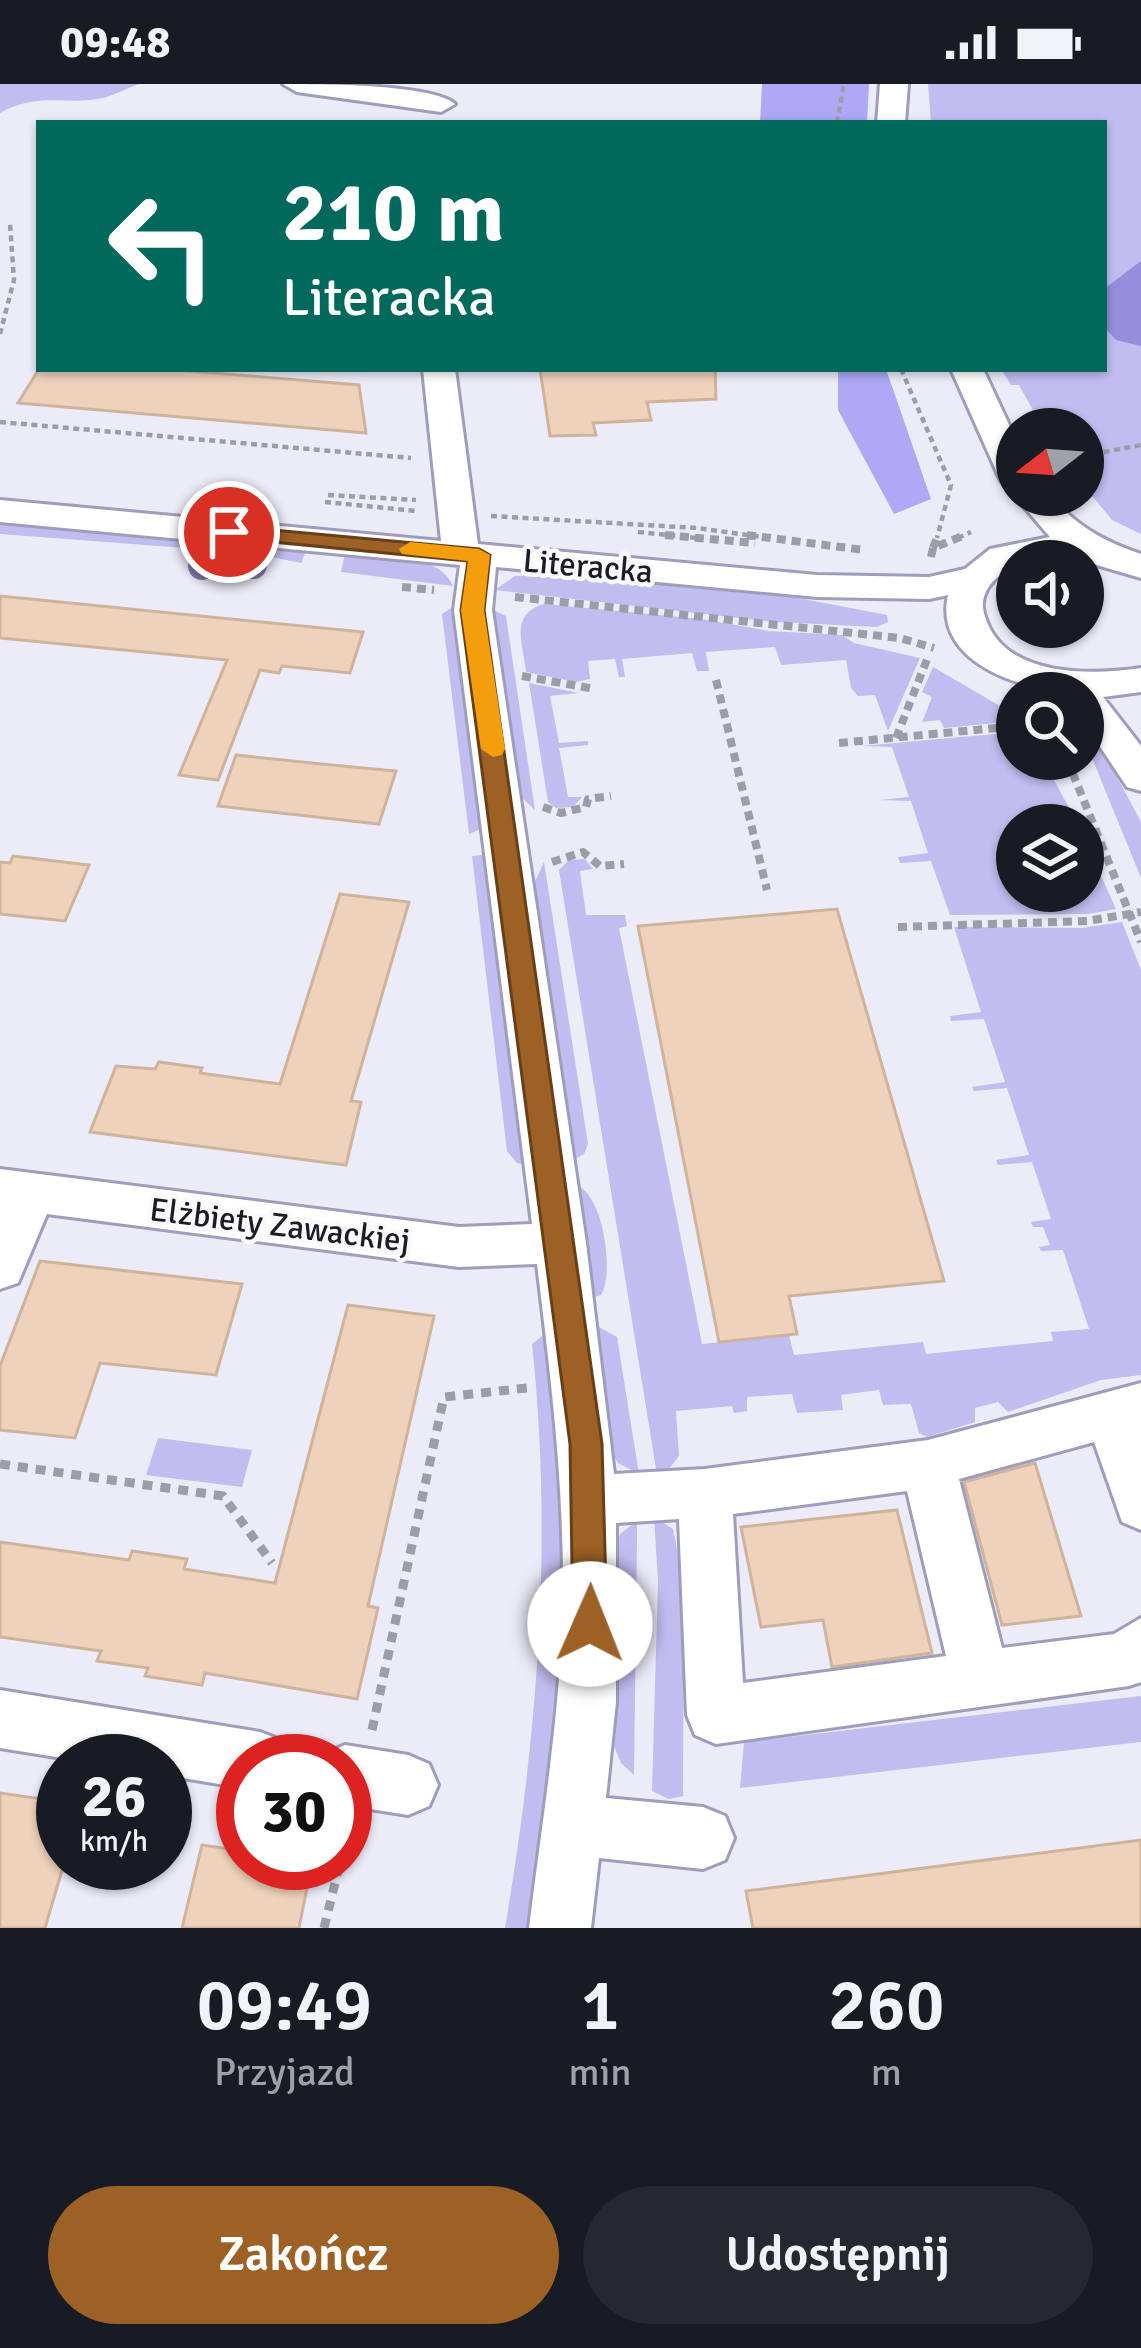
<!DOCTYPE html>
<html lang="pl">
<head>
<meta charset="utf-8">
<style>
  :root { --surface:#171b24; --page:#242831; --text:#f1f3f6; --muted:#9ea1a6; --accent:#9e6125 }
  body { margin:0; font-family:Signika,sans-serif; background:var(--page); color:var(--text); height:100vh; display:flex; flex-direction:column; font-size:45px; white-space:nowrap }
  * { box-sizing:border-box; margin:0 }
  p { font-size:39px; color:var(--muted) }
  .icon { flex:none; width:66px; height:66px; fill:none; stroke:currentColor; stroke-width:2; stroke-linecap:round; stroke-linejoin:round }
  .map { position:relative; height:1844px; overflow:hidden }
  .drawer { display:flex; flex-direction:column; background:var(--surface); flex:1 }
  .drawer>* { flex:none }
  .hud { position:absolute; left:36px; top:36px; width:1071px; height:252px; border-radius:0px; box-shadow:0 3px 9px #0004; background:#00695c; color:#fff; overflow:hidden }
  .needle { width:78px; rotate:253deg }
  .tools { position:absolute; left:996px; top:324px; display:grid; gap:24px }
  .tools a { display:grid; place-items:center; width:108px; height:108px; border-radius:50%; background:var(--surface); box-shadow:0 3px 9px #0004; font-size:60px }
  .speed { position:absolute; left:36px; top:1650px; display:flex; gap:24px; font-size:60px; font-weight:700; text-align:center }
  .speed>* { display:grid; place-content:center; width:156px; height:156px; border-radius:50%; background:var(--surface); box-shadow:0 3px 9px #0004; line-height:1 }
  .speed small { font-size:30px; font-weight:400 }
  .speed .limit { border:18px solid #d22; background:#fff; color:#111 }
  .pin { position:absolute; display:grid; place-items:center; width:102px; height:102px; color:#fff; margin:-51px; border:6px solid #fff; border-radius:50%; box-shadow:0 3px 12px #0007 }
  .me { position:absolute; width:132px; margin:-66px; rotate:1deg; stroke-linejoin:round; filter:drop-shadow(0 0 9px #0008) }
  .turn { display:flex; align-items:center; gap:42px; height:252px; padding:0 48px; font-size:54px }
  .turn .icon { width:156px; height:156px; stroke-width:2.5 }
  .turn b { display:block; font-size:84px; line-height:102px }
  .eta { display:flex; justify-content:space-evenly; align-items:center; height:204px; text-align:center }
  .eta b { font-size:72px; font-weight:600; line-height:84px }
  .button { display:flex; gap:24px; margin-top:auto; padding:24px 48px }
  .button a { flex:1; height:138px; border-radius:72px; background:var(--accent); color:#fff; font-size:48px; font-weight:600; line-height:138px; text-align:center }
  .button a+a { background:var(--page); color:var(--text) }
  .status { display:flex; justify-content:space-between; align-items:center; height:84px; padding:0 60px; background:var(--surface); direction:ltr }
  .status svg { height:33px; fill:currentColor }
  .map>svg:first-child { display:block }
</style>
</head>
<body>
<div class="status"><b>09:48</b><svg viewBox="0 0 49 12"><path d="M0 12V9h3v3zM5 12V6h3v6zM10 12V3h3v9zM15 12V0h3v12zM26 1h20v11H26zM47 4h2v5h-2z"/></svg></div>
<div class="map">
<svg width="1141" height="1844" viewBox="0 0 1141 1844">
  <rect width="100%" height="100%" fill="#ececf9"/>
  <!-- green -->
  <path fill="#c0bdf0" d="M 0,0 L 139,0 C 127,4 115,11 103,14 C 67,22 39,7 0,29 Z
    M 928,0 L 1141,0 L 1141,450 L 1112,436 L 1093,413 L 1081,415 L 1083,345 L 1032,345 L 1025,329 L 1033,326 L 1019,301 L 1011,301 L 1001,285 L 1104,285 L 1104,39 L 931,39 Z
    M 0,439 L 306,467 L 301,479 L 251,469 L 0,450 Z
    M 345,470 C 377,473 439,467 453,502 L 341,488 Z
    M 552,490 L 793,513 L 887,531 L 888,538 L 877,543 L 776,538 L 495,506 L 515,492 Z
    M 544,520 L 701,535 L 769,547 L 842,551 L 854,559 L 920,574 L 888,647 L 875,611 L 858,612 L 851,604 L 846,576 L 781,581 L 775,563 L 706,568 L 709,587 L 697,587 L 692,569 L 622,575 L 625,593 L 619,593 L 615,575 L 588,577 L 590,595 L 576,598 L 526,588 C 523,559 509,530 544,520 Z
    M 456,521 L 483,744 L 469,750 L 442,530 Z
    M 491,525 L 506,532 L 535,726 L 517,709 Z
    M 933,583 L 1007,626 L 1017,637 L 944,644 L 940,636 L 922,638 L 932,613 L 922,608 Z
    M 529,599 L 579,609 L 550,612 L 559,659 L 588,657 L 588,661 L 559,664 L 568,713 L 582,713 L 573,723 L 556,724 L 548,718 Z
    M 1017,648 L 1017,675 L 1043,675 L 1078,741 L 1017,741 L 1017,807 L 1083,807 L 1083,752 L 1116,825 L 1088,830 L 950,831 L 931,777 L 900,779 L 898,773 L 928,769 L 911,717 L 879,716 L 909,713 L 892,663 L 862,662 Z
    M 1095,652 L 1141,738 L 1141,794 L 1086,659 Z
    M 482,771 L 489,775 L 528,1081 L 517,1079 L 507,1067 L 472,772 Z
    M 585,775 L 593,785 L 580,787 L 586,831 L 625,831 L 627,842 L 619,844 L 702,1260 L 789,1251 L 794,1271 L 923,1258 L 926,1270 L 1053,1257 L 1051,1248 L 1089,1245 L 1063,1166 L 1041,1167 L 1039,1163 L 1050,1161 L 1043,1143 L 1033,1143 L 1031,1138 L 1051,1135 L 1032,1078 L 998,1081 L 996,1076 L 1029,1071 L 1007,1004 L 974,1007 L 972,1003 L 1005,998 L 984,935 L 951,937 L 950,932 L 981,928 L 954,843 L 1082,844 L 1122,838 L 1141,886 L 1141,1291 L 1101,1296 L 1008,1328 L 998,1318 L 975,1324 L 975,1338 L 927,1353 L 919,1349 L 911,1320 L 883,1321 L 879,1306 L 841,1311 L 843,1326 L 797,1329 L 792,1310 L 747,1313 L 747,1327 L 734,1329 L 732,1322 L 676,1327 L 679,1372 L 665,1390 L 657,1391 L 559,786 L 569,776 Z
    M 544,778 L 588,1060 L 584,1070 L 570,1078 L 531,806 Z
    M 575,1101 C 603,1107 615,1190 601,1211 L 591,1214 Z
    M 595,1241 L 617,1253 L 639,1390 L 618,1379 L 610,1366 Z
    M 550,1246 L 565,1371 L 564,1593 L 531,1844 L 505,1844 C 538,1649 553,1457 532,1260 Z
    M 158,1354 L 252,1366 L 242,1403 L 146,1391 Z
    M 654,1433 L 673,1445 L 684,1501 L 683,1712 L 669,1715 L 652,1707 L 658,1497 Z
    M 637,1437 L 637,1457 L 634,1691 L 621,1679 L 611,1655 L 615,1463 L 620,1450 Z
    M 1141,1612 L 1141,1658 L 740,1704 L 744,1658 Z"/>
  <!-- forest -->
  <path fill="#aea8f5" d="M 762,0 L 869,0 L 867,39 L 760,39 Z
    M 838,285 L 886,285 L 931,415 L 894,430 L 838,326 Z"/>
  <!-- water -->
  <path fill="#958eda" d="M 1141,177 L 1141,262 L 1116,256 L 1104,243 L 1104,205 Z"/>
  <!-- building -->
  <path fill="#efd2bb" stroke="#cfb39c" stroke-width="3" d="M 39,285 L 165,285 L 359,301 L 366,349 L 18,319 Z
    M 540,285 L 715,285 L 716,315 L 647,318 L 651,336 L 593,339 L 596,351 L 550,352 Z
    M 0,512 L 363,548 L 350,589 L 282,582 L 279,589 L 260,586 L 218,696 L 179,691 L 227,576 L 0,554 Z
    M 236,671 L 321,680 L 396,687 L 379,740 L 218,722 Z
    M 13,772 L 89,781 L 65,837 L 0,830 L 0,778 L 10,779 Z
    M 340,810 L 409,818 L 351,1017 L 361,1018 L 346,1081 L 90,1048 L 116,982 L 155,985 L 159,978 L 202,984 L 200,989 L 280,1000 Z
    M 837,825 L 944,1197 L 789,1212 L 797,1250 L 719,1258 L 638,842 Z
    M 40,1177 L 242,1200 L 216,1291 L 100,1279 L 75,1354 L 0,1346 L 0,1282 Z
    M 348,1221 L 434,1232 L 368,1522 L 378,1524 L 357,1615 L 205,1589 L 202,1601 L 145,1592 L 148,1584 L 97,1577 L 101,1567 L 0,1553 L 0,1458 L 129,1476 L 132,1467 L 187,1475 L 184,1485 L 275,1499 Z
    M 1035,1379 L 1081,1532 L 1002,1541 L 964,1398 Z
    M 897,1426 L 932,1569 L 832,1583 L 823,1536 L 761,1543 L 741,1443 Z
    M 0,1709 L 63,1718 L 63,1783 L 45,1844 L 0,1844 Z
    M 1141,1756 L 1141,1844 L 753,1844 L 746,1807 Z
    M 202,1761 L 243,1767 L 243,1779 L 312,1779 L 299,1844 L 182,1844 Z"/>
  <g fill="none" stroke-linecap="round" stroke-linejoin="round">
    <!-- minor casing -->
    <g stroke="#9e9dbc" stroke-width="6">
      <path id="minor" d="M 283,0 C 318,0 433,0 455,20 L 441,28 L 297,8 Z
        M 880,0 L 908,0 L 905,39 L 877,39 Z
        M 423,285 L 455,285 L 478,460 L 817,491 L 929,493 L 965,485 L 990,465 L 1050,453 L 1014,411 L 1017,407 L 1017,411 L 1050,411 C 1075,442 1105,458 1141,470 L 1141,494 L 1083,477 L 1017,477 C 1008,487 991,494 985,510 C 981,520 983,528 987,538 C 1009,594 1093,591 1141,584 L 1141,608 L 1103,613 L 1141,662 L 1141,707 L 1127,703 L 1083,637 L 1083,609 C 1031,609 932,582 948,511 L 929,515 L 817,513 L 496,483 L 492,526 L 586,1159 L 614,1390 L 705,1385 L 928,1356 L 1141,1299 L 1141,1446 L 1122,1438 L 1094,1358 L 959,1395 L 1002,1564 L 1114,1550 L 1141,1534 L 1141,1598 L 1129,1602 L 716,1660 L 695,1651 L 687,1631 L 679,1435 L 616,1439 L 616,1618 L 606,1714 L 703,1723 L 725,1732 L 734,1754 L 725,1776 L 703,1785 L 599,1774 L 591,1844 L 529,1844 C 543,1729 563,1615 563,1499 C 563,1391 550,1287 537,1180 L 459,1183 L 47,1130 L 18,1199 L 0,1205 L 0,1085 L 459,1143 L 532,1140 L 454,526 L 460,481 L 0,438 L 0,416 L 441,457 ZM 907,1407 L 946,1572 L 743,1599 L 733,1430 Z
        M 951,285 L 983,285 L 1017,358 L 1017,405 L 1005,402 L 1000,395 Z
        M 0,1606 L 260,1648 L 281,1656 L 290,1677 L 243,1677 L 243,1704 L 165,1691 L 165,1677 L 81,1677 L 0,1664 Z
        M 345,1661 L 408,1671 L 429,1680 L 438,1701 L 429,1722 L 408,1731 L 345,1721 L 345,1677 L 321,1677 L 324,1670 Z"/>
    </g>
    <!-- path-far2 -->
    <path stroke="#9d9daa" stroke-width="4.5" stroke-dasharray="6 4.5" stroke-linecap="butt" d="M 837,39 L 844,0
      M 0,250 L 14,196 L 10,140
      M 901,285 L 951,401 L 937,454
      M 0,338 L 411,374
      M 1083,372 L 1141,361
      M 328,411 L 416,416
      M 325,418 L 417,427
      M 491,432 L 697,444 L 769,454
      M 638,448 L 697,454
      M 958,454 L 971,448"/>
    <!-- path-far1 -->
    <path stroke="#9d9daa" stroke-width="8" stroke-dasharray="9 6" stroke-linecap="butt" d="M 665,451 L 755,459
      M 747,451 L 864,466
      M 933,464 L 938,451
      M 931,473 L 933,464 L 965,451
      M 402,503 L 434,506
      M 515,513 L 900,554 L 934,564
      M 522,592 L 595,605
      M 716,596 L 767,806
      M 896,654 L 928,573
      M 839,659 L 1017,642
      M 1067,675 L 1141,858
      M 543,723 L 561,729 L 586,723 L 588,715 L 611,712
      M 552,778 L 583,768 L 600,782 L 624,780
      M 898,843 L 1087,837 L 1141,828"/>
    <!-- path -->
    <path stroke="#9d9daa" stroke-width="9" stroke-dasharray="10 8" stroke-linecap="butt" d="M 0,1380 L 223,1412 L 272,1479
      M 372,1646 L 444,1313 L 527,1304
      M 345,1760 L 349,1743
      M 324,1844 L 340,1779"/>
    <!-- minor -->
    <use href="#minor" fill="#fff" fill-rule="evenodd"/>
  </g>
  <!-- trees -->
  <g fill="#897eb4">
    <circle cx="253" cy="481" r="14"/>
    <circle cx="202" cy="482" r="14"/>
  </g>
  <!-- route -->
  <path fill="#9e6125" stroke="#673f18" stroke-width="3" d="M 229,442 L 479,465 L 490,471 L 484,526 L 602,1360 L 607,1540 L 602,1551 L 590,1556 L 578,1551 L 573,1540 L 570,1360 L 461,526 L 468,477 L 222,453 L 218,448 Z"/>
  <!-- slow -->
  <path fill="#f59e0b" d="M 410,458 L 479,465 L 490,471 L 484,526 L 505,665 L 502,671 L 493,673 L 481,665 L 461,526 L 468,477 L 402,470 L 399,465 Z"/>
  <g text-anchor="middle" stroke-width="9" stroke-linejoin="round" paint-order="stroke">
    <!-- street labels -->
    <g font-size="33" fill="#1c1b27" stroke="#fafafa">
      <text transform="translate(588 481) rotate(5)" y="12">Literacka</text>
      <text transform="translate(280 1140) rotate(7)" y="12">Elżbiety Zawackiej</text>
    </g>
  </g>
</svg>
<div class="tools">
<a><svg class="needle" viewBox="-14 -14 28 28"><path d="M0-13l5 13h-10z" fill="#e53935"/><path d="M0 13l5-13h-10z" fill="#9ea1a6"/></svg></a>
<a><svg class="icon" aria-label="sound" viewBox="0 0 24 24"><path d="M4 9h4l5-4v14l-5-4H4zM17 9q2 3 0 6"/></svg></a>
<a><svg class="icon" aria-label="search" viewBox="0 0 24 24"><circle cx="10" cy="10" r="6"/><path d="M15 15l6 6"/></svg></a>
<a><svg class="icon" aria-label="layers" viewBox="0 0 24 24"><path d="M12 4l9 5-9 5-9-5zM3 14l9 5 9-5"/></svg></a>
</div>
<div class="speed"><div>26<small>km/h</small></div><div class="limit">30</div></div>
<div class="pin" style="left:229px;top:448px;background:#d93025"><svg class="icon" aria-label="arrive" viewBox="0 0 24 24"><path d="M6 21V4h12l-3 4 3 4H6"/></svg></div>
<svg class="me" style="left:590px;top:1540px" viewBox="-20 -20 40 40"><circle r="19" fill="#fff"/><path d="M0-13L10 11 0 6-10 11z" fill="#9e6125"/></svg>
<div class="hud">
<div class="turn"><svg class="icon" aria-label="left" viewBox="0 0 24 24"><path d="M17 20v-9H6M10 6l-5 5 5 5"/></svg><div><b>210 m</b>Literacka</div></div>
</div>
</div>
<section class="drawer">
<div class="eta">
<div><b>09:49</b><p>Przyjazd</p></div>
<div><b>1</b><p>min</p></div>
<div><b>260</b><p>m</p></div>
</div>
<div class="button"><a>Zakończ</a><a>Udostępnij</a></div>
</section>
</body>
</html>
